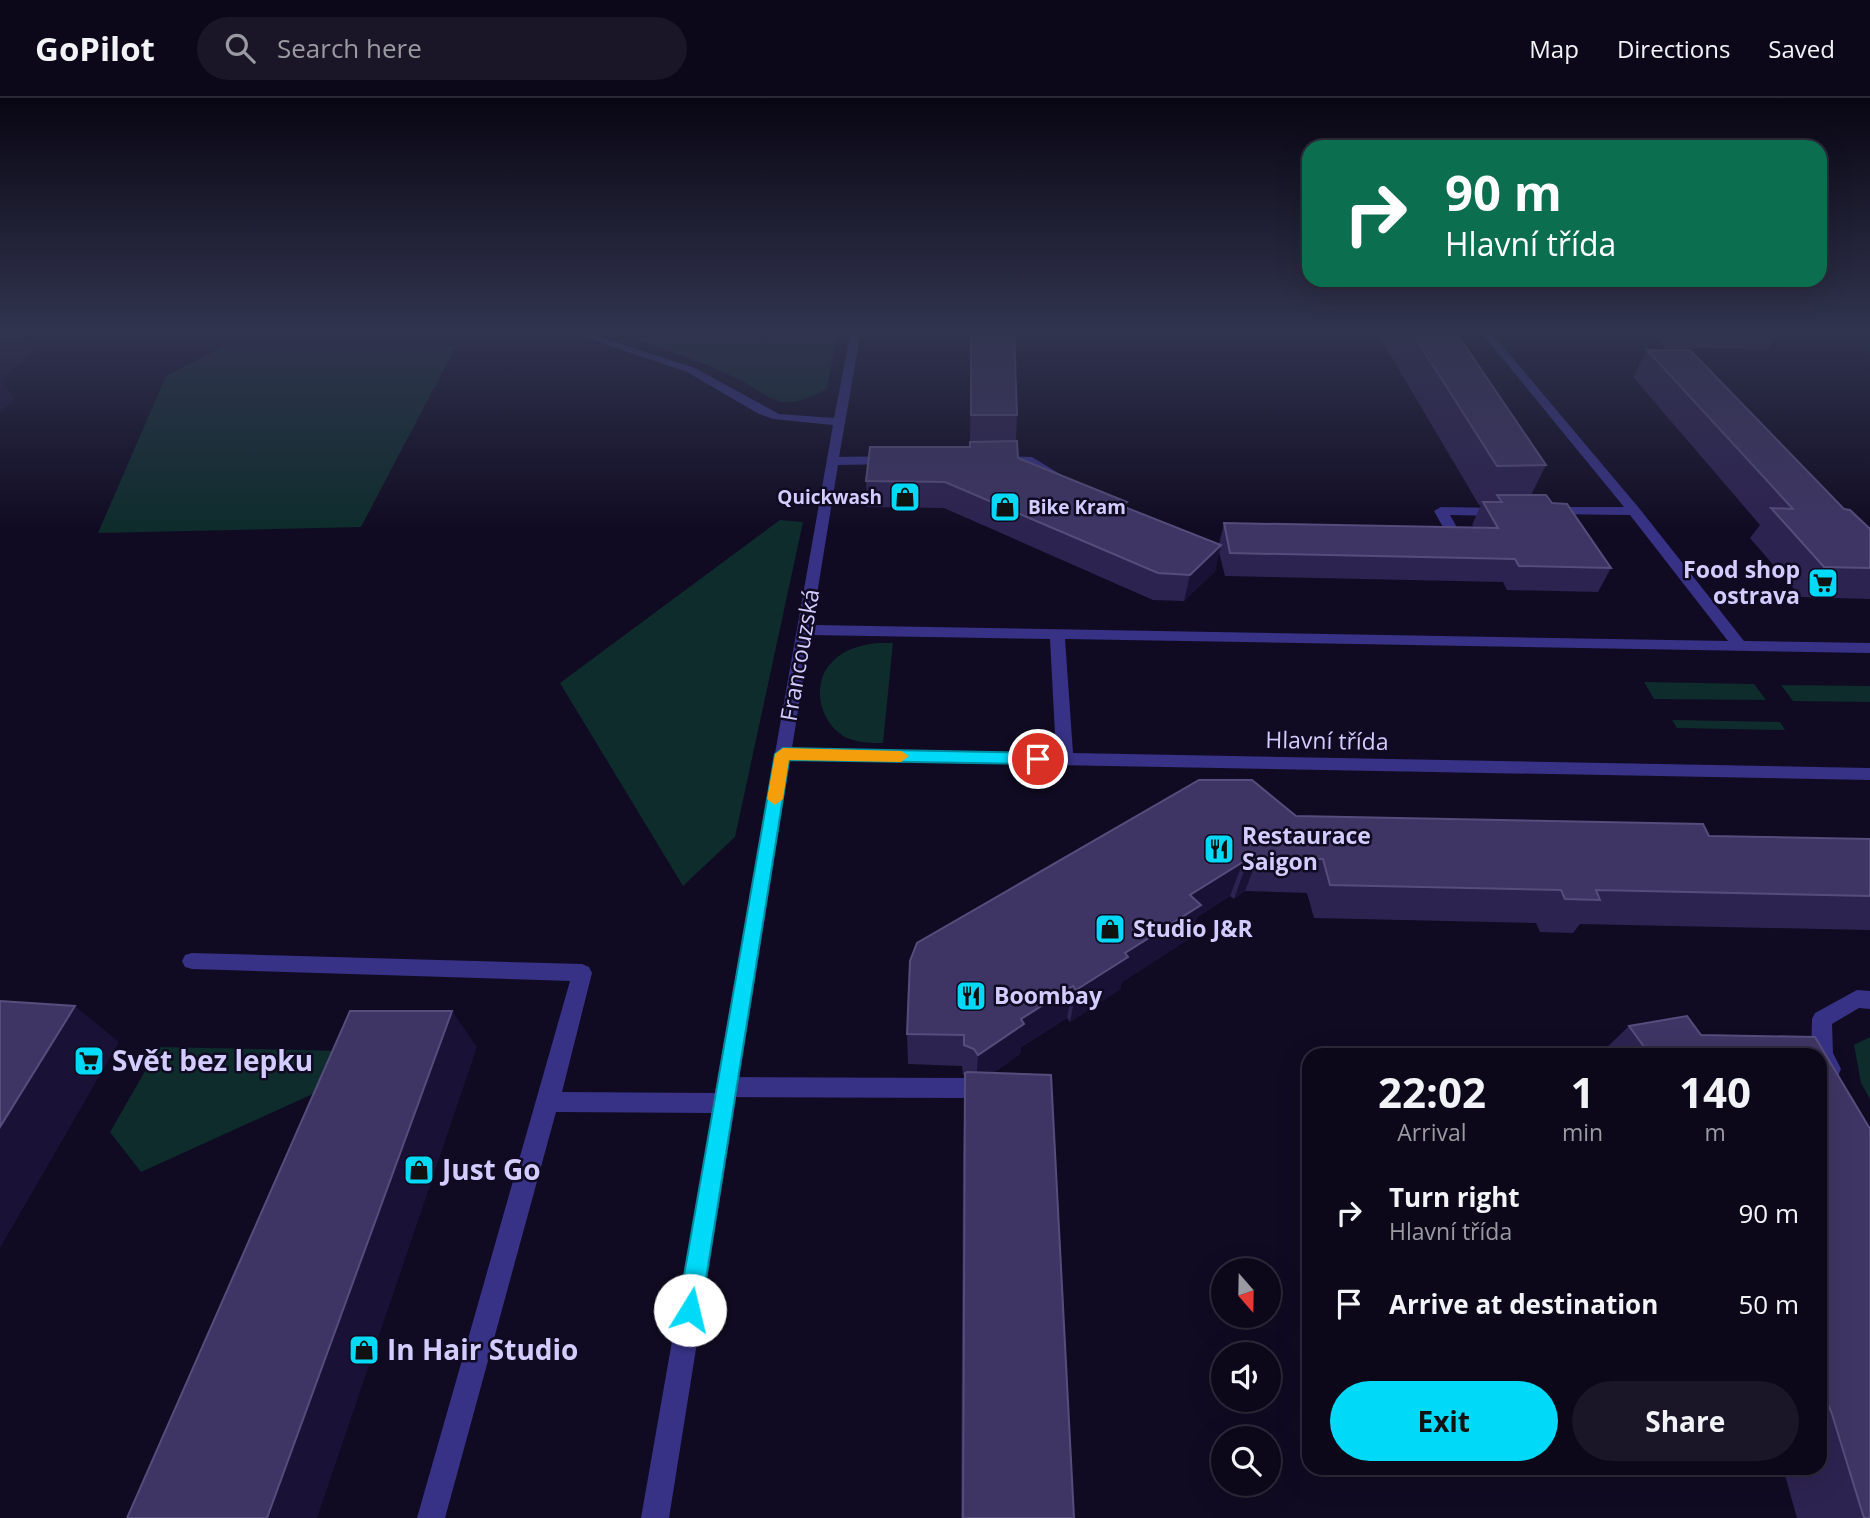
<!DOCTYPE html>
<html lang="en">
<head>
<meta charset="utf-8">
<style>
  :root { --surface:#0c081a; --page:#1a1627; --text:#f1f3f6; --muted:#9a9aa2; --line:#2c2939; --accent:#00d9f7 }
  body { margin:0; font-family:"Open Sans",sans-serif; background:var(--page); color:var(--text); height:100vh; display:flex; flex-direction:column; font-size:26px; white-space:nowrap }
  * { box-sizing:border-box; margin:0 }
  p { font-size:23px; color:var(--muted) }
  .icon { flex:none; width:38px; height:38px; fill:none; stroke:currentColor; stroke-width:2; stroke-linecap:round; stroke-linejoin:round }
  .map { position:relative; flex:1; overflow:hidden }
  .panel { position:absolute; left:1302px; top:950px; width:525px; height:427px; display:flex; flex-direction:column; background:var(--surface); border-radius:21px; box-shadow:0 7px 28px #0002,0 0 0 2px var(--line) }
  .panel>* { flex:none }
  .guide { position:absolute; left:1302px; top:42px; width:525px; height:147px; border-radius:21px; box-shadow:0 7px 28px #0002,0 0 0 2px var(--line); background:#0b6e4f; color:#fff; overflow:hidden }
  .needle { width:46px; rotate:160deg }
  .tools { position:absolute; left:1211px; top:1160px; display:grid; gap:14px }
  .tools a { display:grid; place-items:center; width:70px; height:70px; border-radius:50%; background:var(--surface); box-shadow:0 7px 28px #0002,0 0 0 2px var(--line); font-size:35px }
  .pin { position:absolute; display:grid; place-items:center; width:60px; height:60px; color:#fff; margin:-30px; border:4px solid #fff; border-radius:50%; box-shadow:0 2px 7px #0007 }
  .me { position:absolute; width:77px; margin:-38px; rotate:9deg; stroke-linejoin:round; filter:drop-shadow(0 0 5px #0008) }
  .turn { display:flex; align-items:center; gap:24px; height:147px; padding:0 28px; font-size:32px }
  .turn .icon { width:91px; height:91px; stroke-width:2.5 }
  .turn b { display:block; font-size:49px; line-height:60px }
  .eta { display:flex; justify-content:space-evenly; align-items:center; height:119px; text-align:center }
  .eta b { font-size:42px; font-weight:700; line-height:49px }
  .primary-button { display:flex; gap:14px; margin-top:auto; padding:14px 28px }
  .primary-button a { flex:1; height:80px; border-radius:42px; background:var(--accent); color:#111; font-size:28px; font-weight:700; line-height:80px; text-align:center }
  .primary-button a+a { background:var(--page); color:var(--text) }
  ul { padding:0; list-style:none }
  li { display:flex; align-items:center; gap:21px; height:91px; padding:0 28px }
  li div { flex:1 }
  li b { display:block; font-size:26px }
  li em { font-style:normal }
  header { display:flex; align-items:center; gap:42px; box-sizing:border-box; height:98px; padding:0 35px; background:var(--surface); border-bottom:2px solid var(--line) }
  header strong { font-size:33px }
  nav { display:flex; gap:38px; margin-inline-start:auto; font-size:24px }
  .search { width:490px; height:63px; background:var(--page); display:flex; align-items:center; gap:18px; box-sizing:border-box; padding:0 24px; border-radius:38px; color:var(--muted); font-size:26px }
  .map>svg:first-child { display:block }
</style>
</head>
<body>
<header>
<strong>GoPilot</strong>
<div class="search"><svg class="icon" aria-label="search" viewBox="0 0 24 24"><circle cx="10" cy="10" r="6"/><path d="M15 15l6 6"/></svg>Search here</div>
<nav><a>Map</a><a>Directions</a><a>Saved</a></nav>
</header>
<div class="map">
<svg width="1870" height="1420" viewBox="0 0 1870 1420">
  <rect width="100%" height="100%" fill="#100b22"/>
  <!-- green -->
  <path fill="#0e2c2c" d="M 608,233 L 838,233 L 827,290 C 817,298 800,304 787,304 C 771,304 757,291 744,284 C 700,262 654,247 608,233 Z
    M 226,247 L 456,248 L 361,429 L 98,435 L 166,278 Z
    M 780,422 L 803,424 L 735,739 L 683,788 L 560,585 Z
    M 876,545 L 893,545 L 883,645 C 872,645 860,645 850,641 C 821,630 809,587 832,564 C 843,552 860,547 876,545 Z
    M 1644,584 L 1754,586 L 1766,602 L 1654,601 Z
    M 1781,587 L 1870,588 L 1870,604 L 1793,603 Z
    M 1672,622 L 1780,624 L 1785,632 L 1677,630 Z
    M 1870,939 L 1870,1001 L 1861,985 L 1854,947 Z
    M 159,949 L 344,953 L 328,989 L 141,1074 L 110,1034 Z"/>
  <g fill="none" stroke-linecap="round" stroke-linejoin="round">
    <!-- lane -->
    <path fill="#373285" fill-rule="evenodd" d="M 727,979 L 963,980 L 971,983 L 974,990 L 971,997 L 963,1000 L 727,999 L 719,996 L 716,989 L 719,982 Z"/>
    <!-- street -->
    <path fill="#373285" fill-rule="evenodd" d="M 566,233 L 581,233 L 695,270 L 779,316 L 834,320 L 851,233 L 861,233 L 839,359 L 892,358 L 898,362 L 892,366 L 838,367 L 812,527 L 1728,543 L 1630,417 L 1545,416 L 1543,413 L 1550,409 L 1624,409 L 1480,233 L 1490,233 L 1639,410 L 1744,543 L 1870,545 L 1870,555 L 1065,541 L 1073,655 L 1870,670 L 1870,682 L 790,662 L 669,1420 L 641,1420 L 712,1015 L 556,1014 L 445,1420 L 417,1420 L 570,883 L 192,871 L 185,869 L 182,863 L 185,857 L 192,855 L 582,866 L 589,869 L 592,875 L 562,994 L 715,995 L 833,327 L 773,321 L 759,316 L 687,274 ZM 810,537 L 1050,541 L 1056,655 L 792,650 Z
      M 997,358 L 1032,359 L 1068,381 L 1062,385 L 1058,384 L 1026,366 L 993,365 L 991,362 Z
      M 1441,409 L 1501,410 L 1508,414 L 1501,418 L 1450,417 L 1467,447 L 1460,451 L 1453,447 L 1434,413 Z
      M 1857,892 L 1870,893 L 1870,911 L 1859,910 L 1832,926 L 1833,955 L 1841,971 L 1838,978 L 1830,981 C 1818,976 1820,969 1820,957 L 1811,957 L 1812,921 L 1815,915 Z"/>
  </g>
  <!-- wall -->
  <path fill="#2d2351" d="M 971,233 L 1014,233 L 1017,317 L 1016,343 L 1018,360 L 1127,404 L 1126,409 L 1219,446 L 1224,425 L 1474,429 L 1472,427 L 1481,407 L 1479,407 L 1376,233 L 1455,233 L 1546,367 L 1531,397 L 1552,405 L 1611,470 L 1598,494 L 1507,492 L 1503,484 L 1225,478 L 1219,454 L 1215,473 L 1184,503 L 1153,502 L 944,410 L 867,409 L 866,383 L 970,349 Z
    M 1650,233 L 1779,233 L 1768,251 L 1665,250 Z
    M 1647,252 L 1844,411 L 1870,430 L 1870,501 L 1801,499 L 1750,440 L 1760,427 L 1633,279 Z
    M 1296,718 L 1709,738 L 1870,741 L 1870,832 L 1580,826 L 1573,835 L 1540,834 L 1536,825 L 1314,820 L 1307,795 L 1245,793 L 1234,801 L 1230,798 L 1197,819 L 1190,840 L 1122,884 L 1120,891 L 1070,924 L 1067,920 L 1021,949 L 1020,956 L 993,975 L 1074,1420 L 961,1420 L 963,1059 L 965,978 L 963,977 L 962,968 L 908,966 L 907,936 Z
    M 1687,918 L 1701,937 L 1815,939 L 1870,1031 L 1870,1420 L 1797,1420 L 1783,1370 L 1820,1370 L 1820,957 L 1599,957 L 1629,928 Z"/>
  <!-- shaded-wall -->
  <path fill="#1a1236" d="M 0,233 L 22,233 L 35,253 L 0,282 L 15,302 L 0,314 Z
    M 1221,447 L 1215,473 L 1184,503 L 1190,477 Z
    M 1258,759 L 1245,793 L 1234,801 L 1246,767 Z
    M 1243,764 L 1230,798 L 1197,819 L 1190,840 L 1122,884 L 1120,891 L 1070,924 L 1076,892 L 1190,797 Z
    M 1073,888 L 1067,920 L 1021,949 L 1020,956 L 976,987 L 978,957 L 1021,921 Z
    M 75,908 L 119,944 L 0,1150 L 0,1029 Z
    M 452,913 L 477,949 L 317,1420 L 267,1420 Z"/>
  <!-- building -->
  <path fill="#3e3564" stroke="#564d7c" stroke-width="2" d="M 971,233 L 1014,233 L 1017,317 L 971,317 Z
    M 1411,233 L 1455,233 L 1546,367 L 1497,368 Z
    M 1647,252 L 1690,252 L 1844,411 L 1850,412 L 1869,430 L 1870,430 L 1870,470 L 1824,469 L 1771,410 L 1793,411 Z
    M 1017,343 L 1018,360 L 1127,404 L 1122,408 L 1221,447 L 1190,477 L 1158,475 L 945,384 L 866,383 L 870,349 L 970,349 L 970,344 Z
    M 1497,397 L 1546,397 L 1552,405 L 1567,406 L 1611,470 L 1519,468 L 1515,461 L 1230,455 L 1224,425 L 1498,430 L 1483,404 L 1502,404 Z
    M 1199,682 L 1252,682 L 1296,718 L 1703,726 L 1709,738 L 1870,741 L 1870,798 L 1596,792 L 1600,802 L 1565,801 L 1561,792 L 1330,787 L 1323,761 L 1258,759 L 1246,767 L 1243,764 L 1190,797 L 1201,807 L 1125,855 L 1128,859 L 1076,892 L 1073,888 L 1021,921 L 1024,926 L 978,957 L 974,951 L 964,947 L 964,937 L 907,936 L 910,863 L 917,845 Z
    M 0,903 L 75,908 L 0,1029 Z
    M 350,913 L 452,913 L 267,1420 L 127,1420 Z
    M 1687,918 L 1701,937 L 1815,939 L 1870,1031 L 1870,1420 L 1864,1420 L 1831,1313 L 1820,1290 L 1820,957 L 1650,957 L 1629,928 Z
    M 967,974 L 1051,977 L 1074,1420 L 963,1420 L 965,975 Z"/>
  <!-- sky -->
  <linearGradient id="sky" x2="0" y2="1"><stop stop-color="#090613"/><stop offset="0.54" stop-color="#31344f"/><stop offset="1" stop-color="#31344f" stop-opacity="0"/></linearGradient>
  <rect width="1870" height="432" fill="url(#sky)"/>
  <!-- route -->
  <path fill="#00d9f7" stroke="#008da1" stroke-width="2" d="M 783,650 L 1038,655 L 1045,661 L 1038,666 L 789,662 L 701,1212 L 698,1220 L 690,1224 L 682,1220 L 678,1212 L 775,656 Z"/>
  <!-- slow -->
  <path fill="#f59e0b" d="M 783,650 L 901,653 L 909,658 L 901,664 L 789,662 L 783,701 L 775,707 L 767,701 L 775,656 Z"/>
  <!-- icons -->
  <defs>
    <g id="shop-square" transform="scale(1.575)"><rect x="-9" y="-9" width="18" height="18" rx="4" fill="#00d9f7" stroke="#100b22"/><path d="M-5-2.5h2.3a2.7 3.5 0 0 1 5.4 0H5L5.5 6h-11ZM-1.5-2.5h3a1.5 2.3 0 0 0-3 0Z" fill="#111"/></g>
    <g id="supermarket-square" transform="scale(1.575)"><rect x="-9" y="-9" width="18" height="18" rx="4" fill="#00d9f7" stroke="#100b22"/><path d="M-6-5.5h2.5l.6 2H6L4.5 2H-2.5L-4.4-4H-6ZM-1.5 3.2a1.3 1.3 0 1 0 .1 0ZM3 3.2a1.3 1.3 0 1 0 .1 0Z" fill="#111"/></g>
    <g id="restaurant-square" transform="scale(1.575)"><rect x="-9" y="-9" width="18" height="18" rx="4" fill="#00d9f7" stroke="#100b22"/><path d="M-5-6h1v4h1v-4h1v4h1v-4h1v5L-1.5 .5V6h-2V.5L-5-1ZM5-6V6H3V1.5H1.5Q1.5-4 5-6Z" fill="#111"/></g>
  </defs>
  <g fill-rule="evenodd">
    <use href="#shop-square" x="905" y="399"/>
    <use href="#shop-square" x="1005" y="409"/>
    <use href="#supermarket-square" x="1823" y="485"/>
    <use href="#restaurant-square" x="1219" y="751"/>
    <use href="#shop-square" x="1110" y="831"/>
    <use href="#restaurant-square" x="971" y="898"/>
    <use href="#supermarket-square" x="89" y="963"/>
    <use href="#shop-square" x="419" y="1072"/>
    <use href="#shop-square" x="364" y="1252"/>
  </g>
  <g text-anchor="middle" stroke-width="5" stroke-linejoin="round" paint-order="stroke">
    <!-- far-poi labels -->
    <g font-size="19" font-weight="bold" fill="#d3ccff" stroke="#100b22" text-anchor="end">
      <text x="882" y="406">Quickwash</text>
      <text x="1028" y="416" text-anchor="start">Bike Kram</text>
    </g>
    <!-- poi labels -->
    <g font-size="23" font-weight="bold" fill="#d3ccff" stroke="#100b22" text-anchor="start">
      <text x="1800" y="480" text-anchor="end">Food shop<tspan x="1800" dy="26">ostrava</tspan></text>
      <text x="1242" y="746">Restaurace<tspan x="1242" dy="26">Saigon</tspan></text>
      <text x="1133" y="839">Studio J&amp;R</text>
      <text x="994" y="906">Boombay</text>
    </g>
    <!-- street labels -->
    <g font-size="23" fill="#d3ccff" stroke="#100b22">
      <text transform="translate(800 557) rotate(-80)" y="8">Francouzská</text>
      <text transform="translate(1327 643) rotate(1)" y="8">Hlavní třída</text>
    </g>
    <!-- near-poi labels -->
    <g font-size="28" font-weight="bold" fill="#d3ccff" stroke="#100b22" text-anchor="start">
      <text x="112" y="973">Svět bez lepku</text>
      <text x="442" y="1082">Just Go</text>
      <text x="387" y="1262">In Hair Studio</text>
    </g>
  </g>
</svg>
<div class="tools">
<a><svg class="needle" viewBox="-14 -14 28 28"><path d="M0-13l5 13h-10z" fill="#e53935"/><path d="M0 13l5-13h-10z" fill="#9a9aa2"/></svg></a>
<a><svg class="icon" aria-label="sound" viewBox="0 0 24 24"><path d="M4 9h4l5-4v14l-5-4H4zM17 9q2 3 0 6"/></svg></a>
<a><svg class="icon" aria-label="search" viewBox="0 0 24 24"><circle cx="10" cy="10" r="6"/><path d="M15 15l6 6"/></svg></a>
</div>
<div class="pin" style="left:1038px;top:661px;background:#d93025"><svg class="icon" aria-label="arrive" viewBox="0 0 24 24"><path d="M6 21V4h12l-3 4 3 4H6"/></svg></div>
<svg class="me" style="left:690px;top:1212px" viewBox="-20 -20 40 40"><circle r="19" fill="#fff"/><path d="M0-13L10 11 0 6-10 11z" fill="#00d9f7"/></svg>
<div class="guide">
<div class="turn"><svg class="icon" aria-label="right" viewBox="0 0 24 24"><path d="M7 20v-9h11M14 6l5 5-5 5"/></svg><div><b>90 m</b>Hlavní třída</div></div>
</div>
<section class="panel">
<div class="eta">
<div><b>22:02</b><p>Arrival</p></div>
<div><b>1</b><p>min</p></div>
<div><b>140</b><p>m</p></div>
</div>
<ul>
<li><svg class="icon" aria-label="right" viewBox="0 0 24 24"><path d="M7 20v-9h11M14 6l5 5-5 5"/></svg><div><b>Turn right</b><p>Hlavní třída</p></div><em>90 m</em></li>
<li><svg class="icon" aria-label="arrive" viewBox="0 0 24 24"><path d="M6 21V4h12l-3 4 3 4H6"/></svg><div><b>Arrive at destination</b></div><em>50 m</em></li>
</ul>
<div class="primary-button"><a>Exit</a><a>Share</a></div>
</section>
</div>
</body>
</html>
